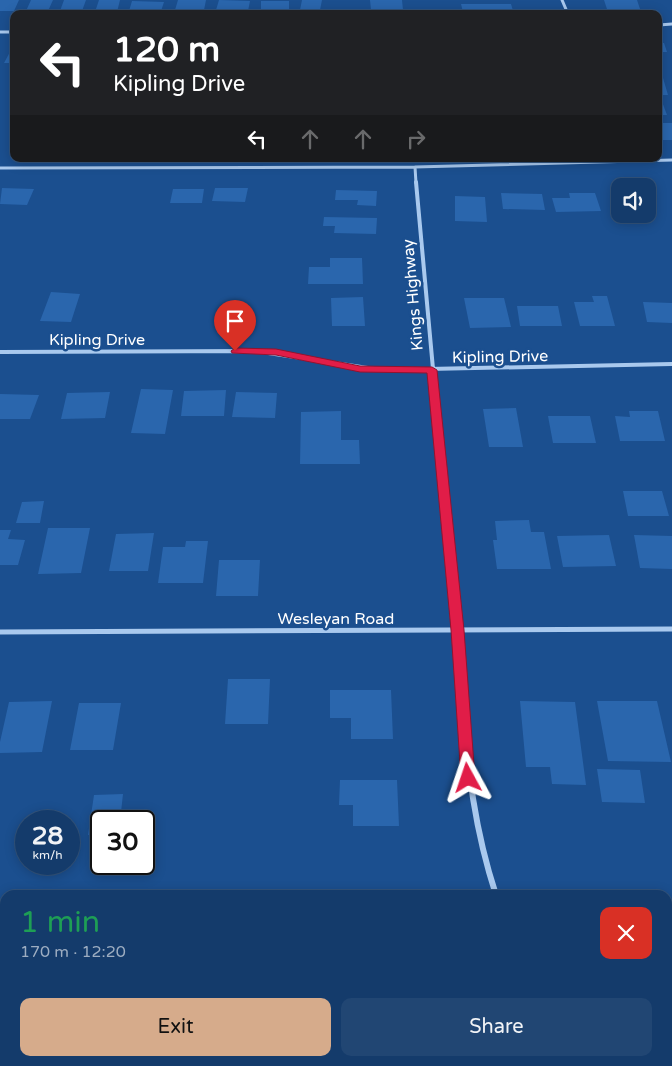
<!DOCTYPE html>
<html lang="en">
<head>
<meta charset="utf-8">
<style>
  :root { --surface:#143b6b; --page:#214673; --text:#f1f3f6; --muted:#9dadc1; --line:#33557e; --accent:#d6ab8b }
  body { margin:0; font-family:"Varela Round",sans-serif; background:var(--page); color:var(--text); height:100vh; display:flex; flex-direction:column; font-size:19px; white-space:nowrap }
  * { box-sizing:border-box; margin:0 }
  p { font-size:16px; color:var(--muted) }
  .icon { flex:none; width:28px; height:28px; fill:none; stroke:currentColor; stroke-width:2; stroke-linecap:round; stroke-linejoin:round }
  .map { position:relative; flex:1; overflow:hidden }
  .panel { position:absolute; left:0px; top:890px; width:672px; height:176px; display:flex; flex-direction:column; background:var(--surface); border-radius:15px 15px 0 0; box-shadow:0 2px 12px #0003,0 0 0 1px var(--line) }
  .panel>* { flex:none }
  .banner { position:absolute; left:10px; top:10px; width:652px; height:152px; border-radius:10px; box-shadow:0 2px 12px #0003,0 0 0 1px var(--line); background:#202124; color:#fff; overflow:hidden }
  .controls { position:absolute; left:611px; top:178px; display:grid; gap:10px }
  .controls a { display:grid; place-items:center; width:45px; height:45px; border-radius:10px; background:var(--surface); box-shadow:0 2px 12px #0003,0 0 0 1px var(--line); font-size:25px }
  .speed { position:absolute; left:15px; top:810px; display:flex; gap:10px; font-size:25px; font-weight:700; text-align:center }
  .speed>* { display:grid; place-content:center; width:65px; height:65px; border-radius:50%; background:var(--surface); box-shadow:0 2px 12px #0003,0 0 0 1px var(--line); line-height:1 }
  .speed small { font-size:12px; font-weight:400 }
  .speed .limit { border:2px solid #111; border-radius:8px; background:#fff; color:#111 }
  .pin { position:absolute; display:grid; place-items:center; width:42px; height:42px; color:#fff; margin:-51px -21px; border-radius:50% 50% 50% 0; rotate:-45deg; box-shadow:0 0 5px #0007 }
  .pin .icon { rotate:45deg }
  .me { position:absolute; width:55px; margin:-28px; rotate:355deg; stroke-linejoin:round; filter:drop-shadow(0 0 4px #0008) }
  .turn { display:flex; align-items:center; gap:18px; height:105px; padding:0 20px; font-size:22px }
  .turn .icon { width:65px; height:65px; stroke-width:2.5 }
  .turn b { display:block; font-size:35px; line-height:42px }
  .lanes { display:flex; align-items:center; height:48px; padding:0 20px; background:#0003; justify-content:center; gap:25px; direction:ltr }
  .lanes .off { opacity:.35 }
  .round { display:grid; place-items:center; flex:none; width:52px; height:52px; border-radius:10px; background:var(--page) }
  .headline { display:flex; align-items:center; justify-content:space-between; height:85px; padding:0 20px }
  h1 { font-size:30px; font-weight:600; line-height:38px; color:#1e9e55 }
  .action { display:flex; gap:10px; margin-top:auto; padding:10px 20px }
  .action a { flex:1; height:58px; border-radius:10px; background:var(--accent); color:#111; font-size:20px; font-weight:600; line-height:58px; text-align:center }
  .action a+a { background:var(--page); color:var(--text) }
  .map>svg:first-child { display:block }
</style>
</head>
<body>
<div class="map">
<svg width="672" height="1066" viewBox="0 0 672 1066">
  <rect width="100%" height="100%" fill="#1b4f8f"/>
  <!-- building -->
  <path fill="#2a66ad" d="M 0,0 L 19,0 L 14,11 L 0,11 Z
    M 31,0 L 53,0 L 48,11 L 26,11 Z
    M 64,0 L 86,0 L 82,11 L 60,11 Z
    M 99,0 L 120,0 L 117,12 L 95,12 Z
    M 178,0 L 206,0 L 204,10 L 175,10 Z
    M 219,0 L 250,1 L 248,11 L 216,10 Z
    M 302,0 L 322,0 L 320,10 L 300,10 Z
    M 370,0 L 402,0 L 403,10 L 371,10 Z
    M 604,0 L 637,0 L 640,9 L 607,9 Z
    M 132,1 L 164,2 L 161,11 L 129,11 Z
    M 261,1 L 289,1 L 289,10 L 261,10 Z
    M 461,4 L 511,4 L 514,14 L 463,12 Z
    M 659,43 L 664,43 L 667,52 L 659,52 Z
    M 10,52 L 14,52 L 14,63 L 4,63 Z
    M 659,78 L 663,78 L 668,95 L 659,95 Z
    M 659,99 L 661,99 L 667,115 L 659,115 Z
    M 659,123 L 672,123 L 672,140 L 659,140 Z
    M 2,188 L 34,189 L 27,205 L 0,204 Z
    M 215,188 L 248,188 L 245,202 L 212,201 Z
    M 173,189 L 204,189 L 202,203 L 170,203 Z
    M 336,190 L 377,191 L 376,206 L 357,205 L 358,200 L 335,200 Z
    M 501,193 L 542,194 L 545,210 L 503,209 Z
    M 569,193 L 595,193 L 601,211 L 556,212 L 552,198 L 570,198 Z
    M 648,194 L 650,194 L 656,210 L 648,210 Z
    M 455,196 L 485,197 L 487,222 L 455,221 Z
    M 324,217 L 377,218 L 376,234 L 334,233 L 335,226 L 323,226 Z
    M 330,258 L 362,258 L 363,284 L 308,284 L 309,267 L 330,267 Z
    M 51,292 L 80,294 L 71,322 L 40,321 Z
    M 592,296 L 607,296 L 615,326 L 580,326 L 574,302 L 594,302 Z
    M 363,297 L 365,326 L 332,326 L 331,298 Z
    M 464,298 L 504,298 L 511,327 L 470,328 Z
    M 643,302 L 672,303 L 672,323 L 647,322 Z
    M 517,306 L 558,306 L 562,326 L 520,326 Z
    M 141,389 L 173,390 L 165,434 L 131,433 Z
    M 226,390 L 224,416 L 181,416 L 184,391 Z
    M 110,392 L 105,418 L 61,419 L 67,393 Z
    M 236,392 L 277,393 L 275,418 L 232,417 Z
    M 0,394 L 39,395 L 30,419 L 0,419 Z
    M 516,408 L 523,447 L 489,447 L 483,409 Z
    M 341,411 L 341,440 L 359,440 L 360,464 L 300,464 L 301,412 Z
    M 629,411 L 658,411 L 665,441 L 620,441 L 615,416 L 630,417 Z
    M 548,416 L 590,416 L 596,443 L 553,443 Z
    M 623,491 L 662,491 L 669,516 L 628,516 Z
    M 44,501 L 40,523 L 16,523 L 22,502 Z
    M 529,520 L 531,532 L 544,532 L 551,569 L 497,569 L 493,540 L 497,540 L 495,521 Z
    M 48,528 L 90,528 L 81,573 L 38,574 Z
    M 0,530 L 11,530 L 8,539 L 25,540 L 18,565 L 0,565 Z
    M 154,533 L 148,571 L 109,571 L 116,534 Z
    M 609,535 L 616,566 L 563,567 L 557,536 Z
    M 634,535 L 672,536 L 672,569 L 640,568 Z
    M 186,541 L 208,541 L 203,583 L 158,583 L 163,547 L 185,547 Z
    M 219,560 L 260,560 L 258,596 L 216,596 Z
    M 228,679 L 270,679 L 268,724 L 225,724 Z
    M 330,690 L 391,690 L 393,739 L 351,739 L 351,718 L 330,718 Z
    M 52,701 L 42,752 L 0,753 L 0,742 L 9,702 Z
    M 520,701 L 575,702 L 586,785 L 552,784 L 550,767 L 526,767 Z
    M 597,701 L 657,701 L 671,762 L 608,761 Z
    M 79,703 L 121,703 L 113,750 L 70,750 Z
    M 597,769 L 640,770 L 645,803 L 602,802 Z
    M 340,780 L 397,780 L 399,826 L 353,826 L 353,805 L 339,805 Z
    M 123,794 L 120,821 L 101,821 L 101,834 L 88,835 L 94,795 Z"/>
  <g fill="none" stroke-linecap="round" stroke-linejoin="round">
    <!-- street-far3 -->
    <path stroke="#a9c9ee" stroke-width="3" d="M 562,0 L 568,14
      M 659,25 L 672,24
      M 0,32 L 14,32
      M 415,167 L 416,183
      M 0,168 L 415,167 L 672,160"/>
    <!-- street-far2 -->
    <path stroke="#a9c9ee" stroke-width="4" d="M 416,182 L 437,413
      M 0,352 L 255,351 L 381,370 L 672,364"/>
    <!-- street-far1 -->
    <path stroke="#a9c9ee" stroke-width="5" d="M 437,412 L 463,703
      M 0,632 L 672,629"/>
    <!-- street -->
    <path stroke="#a9c9ee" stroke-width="6" d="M 463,701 C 467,768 475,831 496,895
      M 554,1061 L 555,1066"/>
  </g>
  <!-- route -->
  <path fill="#e11d48" stroke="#92132f" d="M 235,348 L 276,349 L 360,366 L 432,367 L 437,370 L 464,630 L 475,778 L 473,782 L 463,782 L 461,778 L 451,630 L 427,373 L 360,372 L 276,355 L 232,353 L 231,351 Z"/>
  <g text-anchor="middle" stroke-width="5" stroke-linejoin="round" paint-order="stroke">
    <!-- street labels -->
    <g font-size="16" fill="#fff" stroke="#1b4f8f">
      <text transform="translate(412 295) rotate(-95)" y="6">Kings Highway</text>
      <text x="97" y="345">Kipling Drive</text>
      <text transform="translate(500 356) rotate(-1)" y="6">Kipling Drive</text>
      <text x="336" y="624">Wesleyan Road</text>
    </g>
  </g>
</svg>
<div class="controls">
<a><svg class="icon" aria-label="sound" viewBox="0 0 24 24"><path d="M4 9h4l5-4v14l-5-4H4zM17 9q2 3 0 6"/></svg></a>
</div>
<div class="speed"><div>28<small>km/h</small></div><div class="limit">30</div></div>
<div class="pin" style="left:235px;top:351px;background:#d93025"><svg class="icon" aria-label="arrive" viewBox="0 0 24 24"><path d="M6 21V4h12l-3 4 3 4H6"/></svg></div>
<svg class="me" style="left:468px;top:778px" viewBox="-20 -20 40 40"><path d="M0-17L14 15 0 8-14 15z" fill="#e11d48" stroke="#fff" stroke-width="4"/></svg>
<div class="banner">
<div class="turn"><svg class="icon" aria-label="left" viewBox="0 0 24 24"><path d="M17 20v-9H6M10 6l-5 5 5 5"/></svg><div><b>120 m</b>Kipling Drive</div></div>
<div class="lanes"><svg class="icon" aria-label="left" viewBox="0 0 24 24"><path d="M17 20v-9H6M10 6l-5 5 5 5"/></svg><svg class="icon off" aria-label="ahead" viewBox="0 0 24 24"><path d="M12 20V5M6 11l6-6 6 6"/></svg><svg class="icon off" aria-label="ahead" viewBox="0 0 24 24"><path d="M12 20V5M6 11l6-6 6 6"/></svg><svg class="icon off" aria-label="right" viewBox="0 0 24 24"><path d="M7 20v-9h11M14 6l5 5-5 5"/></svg></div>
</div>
<section class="panel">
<div class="headline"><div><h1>1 min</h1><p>170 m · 12:20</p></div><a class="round" style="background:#d93025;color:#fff"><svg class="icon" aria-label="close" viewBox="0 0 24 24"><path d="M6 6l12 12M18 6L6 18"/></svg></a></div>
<div class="action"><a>Exit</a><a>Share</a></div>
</section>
</div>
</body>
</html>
